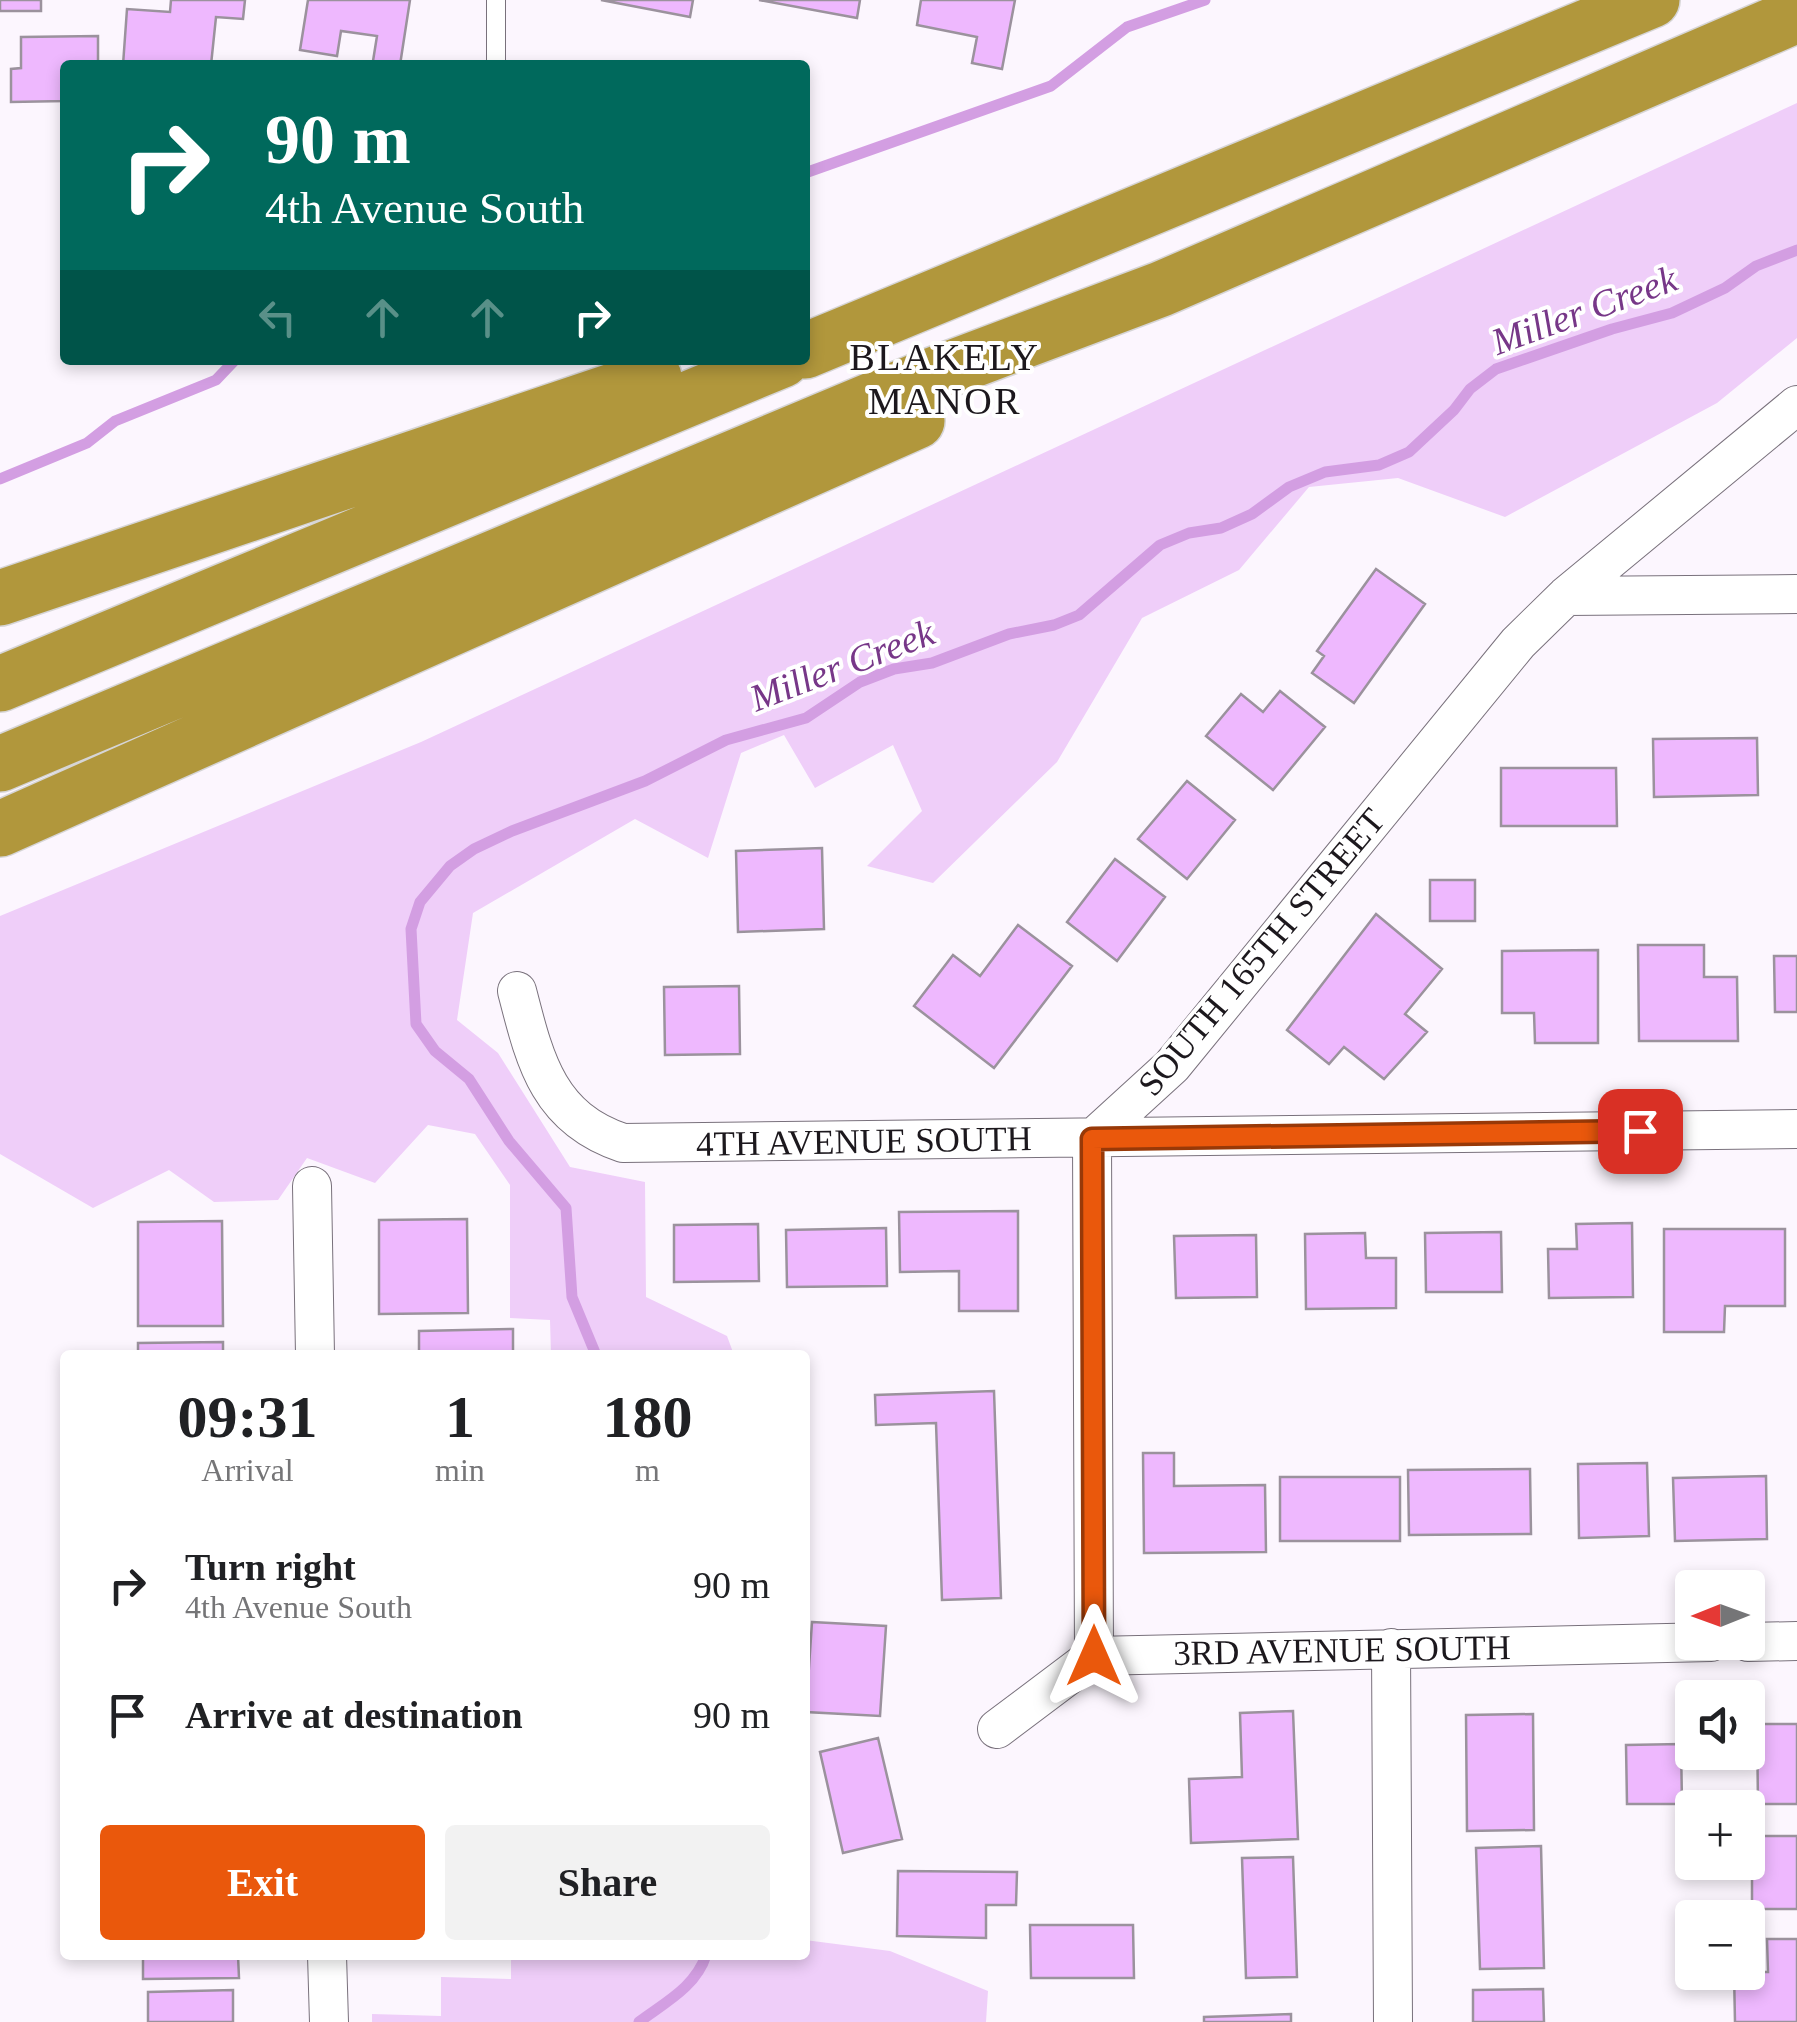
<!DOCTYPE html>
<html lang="en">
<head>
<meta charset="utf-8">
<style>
  :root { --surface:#fff; --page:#f2f2f2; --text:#202124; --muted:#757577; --accent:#ea580c }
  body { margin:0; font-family:Georgia,serif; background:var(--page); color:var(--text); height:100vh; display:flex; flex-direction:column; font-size:38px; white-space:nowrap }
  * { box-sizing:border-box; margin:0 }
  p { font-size:32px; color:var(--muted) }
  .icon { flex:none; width:55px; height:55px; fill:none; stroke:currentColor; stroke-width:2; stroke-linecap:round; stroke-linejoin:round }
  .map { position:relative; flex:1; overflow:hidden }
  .details { position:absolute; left:60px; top:1350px; width:750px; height:610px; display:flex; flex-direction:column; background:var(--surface); border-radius:10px; box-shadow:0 5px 15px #0003 }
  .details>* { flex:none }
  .top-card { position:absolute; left:60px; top:60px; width:750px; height:305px; border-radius:10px; box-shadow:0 5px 15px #0003; background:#00695c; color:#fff; overflow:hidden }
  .needle { width:65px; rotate:269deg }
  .tools { position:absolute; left:1675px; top:1570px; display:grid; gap:20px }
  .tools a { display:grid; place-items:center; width:90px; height:90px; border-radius:10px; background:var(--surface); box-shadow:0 5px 15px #0003; font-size:50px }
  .pin { position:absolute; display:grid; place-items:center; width:85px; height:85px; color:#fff; margin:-42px; border-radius:20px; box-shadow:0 5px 15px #0006 }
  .me { position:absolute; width:110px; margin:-55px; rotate:0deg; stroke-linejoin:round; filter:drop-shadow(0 0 8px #0008) }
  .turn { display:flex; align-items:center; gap:35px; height:210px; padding:0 40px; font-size:45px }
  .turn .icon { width:130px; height:130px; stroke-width:2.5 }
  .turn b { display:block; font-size:70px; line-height:85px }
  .lanes { display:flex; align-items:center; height:95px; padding:0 40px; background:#0003; justify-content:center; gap:50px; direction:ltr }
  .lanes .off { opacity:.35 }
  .eta { display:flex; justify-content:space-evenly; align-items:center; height:170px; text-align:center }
  .eta b { font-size:60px; font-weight:600; line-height:70px }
  .primary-button { display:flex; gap:20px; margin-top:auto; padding:20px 40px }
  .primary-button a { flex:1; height:115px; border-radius:10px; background:var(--accent); color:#fff; font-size:40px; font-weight:600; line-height:115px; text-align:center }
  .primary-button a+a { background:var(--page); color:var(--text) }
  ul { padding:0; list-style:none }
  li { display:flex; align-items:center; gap:30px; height:130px; padding:0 40px }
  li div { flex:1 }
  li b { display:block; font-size:38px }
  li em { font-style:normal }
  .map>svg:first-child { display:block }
</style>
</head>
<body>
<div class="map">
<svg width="1797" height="2022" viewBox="0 0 1797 2022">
  <rect width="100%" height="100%" fill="#fcf6fe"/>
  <!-- green -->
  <path fill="#efcef9" d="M 1797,103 L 1797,338 L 1717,403 L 1505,517 L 1398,478 L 1309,487 L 1239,570 L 1142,618 L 1057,762 L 933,883 L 867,866 L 922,811 L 893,745 L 815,788 L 784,735 L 741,753 L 708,858 L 635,819 L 473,913 L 457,1020 L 498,1053 L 570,1167 L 645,1182 L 646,1297 L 727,1336 L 734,1355 L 551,1355 L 550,1320 L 510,1318 L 510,1185 L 475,1134 L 428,1125 L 375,1183 L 307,1158 L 278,1200 L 214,1202 L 169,1170 L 93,1208 L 0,1154 L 0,916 L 421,742 Z
    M 805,1940 L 890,1951 L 988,1991 L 986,2022 L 372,2022 L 372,2014 L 441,2016 L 441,1977 L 511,1979 L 511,1955 L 805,1955 Z"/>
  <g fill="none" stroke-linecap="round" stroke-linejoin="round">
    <!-- stream -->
    <path stroke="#d39ee2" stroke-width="11" d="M 805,173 L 1051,86 L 1127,27 L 1205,0
      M 0,479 L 87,443 L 115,421 L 216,380 L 235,360
      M 596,1355 L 572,1297 L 566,1208 L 509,1141 L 469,1079 L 435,1051 L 416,1024 L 411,929 L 420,902 L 450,866 L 474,849 L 512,831 L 645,781 L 726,740 L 806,718 L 860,682 L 894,669 L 932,663 L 1009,634 L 1054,625 L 1079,615 L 1160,545 L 1189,533 L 1221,528 L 1252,514 L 1289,487 L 1325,472 L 1379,465 L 1409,452 L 1454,410 L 1470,389 L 1496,369 L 1612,329 L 1672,313 L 1725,288 L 1756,266 L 1797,250
      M 639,2022 C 664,2003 696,1987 706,1955"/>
  </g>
  <!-- building -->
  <path fill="#eeb8fe" stroke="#9b929d" stroke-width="2.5" d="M 0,0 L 41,0 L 41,11 L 0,11 Z
    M 171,0 L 245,0 L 243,19 L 216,17 L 211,65 L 123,65 L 127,9 L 170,12 Z
    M 308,0 L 410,0 L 400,65 L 373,61 L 377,36 L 341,31 L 337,56 L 300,50 Z
    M 601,0 L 693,0 L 690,17 Z
    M 759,0 L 860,0 L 857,18 Z
    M 921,0 L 1015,0 L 1002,69 L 972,63 L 977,37 L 917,25 Z
    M 98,36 L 98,65 L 65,65 L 65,101 L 11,102 L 11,69 L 21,68 L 21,37 Z
    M 1376,569 L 1425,604 L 1354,703 L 1312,673 L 1324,656 L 1317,651 Z
    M 1280,691 L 1325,727 L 1273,790 L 1206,736 L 1241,694 L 1263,712 Z
    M 1757,738 L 1758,795 L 1654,797 L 1653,739 Z
    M 1501,768 L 1616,768 L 1617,826 L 1501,826 Z
    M 1187,781 L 1235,820 L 1187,879 L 1138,839 Z
    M 822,848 L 824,929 L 738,932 L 736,851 Z
    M 1115,859 L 1165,897 L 1117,961 L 1067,922 Z
    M 1430,880 L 1475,880 L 1475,921 L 1430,921 Z
    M 1376,914 L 1442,969 L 1405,1014 L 1427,1032 L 1384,1079 L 1344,1047 L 1329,1064 L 1287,1030 Z
    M 1018,925 L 1072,966 L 994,1068 L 914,1006 L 953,955 L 980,976 Z
    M 1638,945 L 1704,945 L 1704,977 L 1737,977 L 1738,1041 L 1639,1041 Z
    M 1598,950 L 1598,1043 L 1535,1043 L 1534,1013 L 1502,1013 L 1502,951 Z
    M 1774,956 L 1797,956 L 1797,1012 L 1775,1012 Z
    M 739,986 L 740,1054 L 665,1055 L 664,987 Z
    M 1018,1211 L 1018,1311 L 959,1311 L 959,1271 L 900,1272 L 899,1212 Z
    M 467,1219 L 468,1313 L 379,1314 L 379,1220 Z
    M 222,1221 L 223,1326 L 138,1326 L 138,1222 Z
    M 1632,1223 L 1633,1297 L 1549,1298 L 1548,1249 L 1577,1249 L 1576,1224 Z
    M 758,1224 L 759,1281 L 674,1282 L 674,1225 Z
    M 886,1228 L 887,1286 L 787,1287 L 786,1230 Z
    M 1664,1229 L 1785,1229 L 1785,1306 L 1725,1306 L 1724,1332 L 1664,1332 Z
    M 1501,1232 L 1502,1292 L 1426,1292 L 1425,1233 Z
    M 1365,1233 L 1366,1258 L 1396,1258 L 1396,1308 L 1306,1309 L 1305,1234 Z
    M 1256,1235 L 1257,1297 L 1176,1298 L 1174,1236 Z
    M 513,1329 L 513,1355 L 419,1355 L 419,1331 Z
    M 223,1342 L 223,1355 L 138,1355 L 138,1343 Z
    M 994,1391 L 1001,1598 L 942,1600 L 936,1423 L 876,1425 L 875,1395 Z
    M 1143,1453 L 1174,1453 L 1174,1486 L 1265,1485 L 1266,1552 L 1144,1553 Z
    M 1647,1463 L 1649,1536 L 1579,1538 L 1578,1464 Z
    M 1530,1469 L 1531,1534 L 1409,1535 L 1408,1470 Z
    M 1766,1476 L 1767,1539 L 1675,1541 L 1673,1478 Z
    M 1280,1477 L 1400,1477 L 1400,1541 L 1280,1541 Z
    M 812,1622 L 886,1626 L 880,1716 L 806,1712 Z
    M 1293,1711 L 1298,1839 L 1191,1843 L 1189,1779 L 1242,1777 L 1240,1713 Z
    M 1533,1714 L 1534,1830 L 1467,1831 L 1466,1715 Z
    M 1757,1724 L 1797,1724 L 1797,1804 L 1758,1804 Z
    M 878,1738 L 902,1839 L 843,1853 L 820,1752 Z
    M 1681,1744 L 1682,1804 L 1627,1804 L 1626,1745 Z
    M 1752,1836 L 1797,1836 L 1797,1909 L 1752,1909 Z
    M 1541,1846 L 1544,1968 L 1480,1969 L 1476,1848 Z
    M 1293,1857 L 1297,1977 L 1246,1978 L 1242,1858 Z
    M 898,1871 L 1017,1872 L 1016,1905 L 986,1905 L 986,1938 L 897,1936 Z
    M 1030,1925 L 1133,1925 L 1134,1978 L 1031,1978 Z
    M 1767,1939 L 1797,1939 L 1797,2022 L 1735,2022 L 1734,1972 L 1768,1972 Z
    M 143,1955 L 238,1955 L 239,1978 L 143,1979 Z
    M 1543,1989 L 1544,2022 L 1473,2022 L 1473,1990 Z
    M 233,1990 L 233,2022 L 148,2022 L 148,1992 Z
    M 1291,2014 L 1291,2022 L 1204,2022 L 1204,2017 Z"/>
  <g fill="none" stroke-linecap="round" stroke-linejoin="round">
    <!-- lane casing -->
    <g stroke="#79717c" stroke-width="20">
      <path id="lane" d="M 496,65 L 496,0"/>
    </g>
    <!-- street casing -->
    <g stroke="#79717c" stroke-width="40">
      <path id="street" d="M 1566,596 L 1797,594
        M 517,991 C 535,1061 548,1118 623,1143 L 1797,1129
        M 312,1186 L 315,1355
        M 1748,1642 L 1797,1641
        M 1391,1648 L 1393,2022
        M 1094,1656 L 1092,1139 L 1172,1066 L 1518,643 L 1566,596 L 1797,405
        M 997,1729 L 1094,1656 L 1711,1642
        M 327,1955 L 329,2022"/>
    </g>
    <!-- highway casing -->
    <g stroke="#d6d5d6" stroke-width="58">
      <path id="highway" d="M 805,351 L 1652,0
        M 0,598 L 654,377
        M 0,684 L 782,360
        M 0,764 L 925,378 L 1161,289 L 1797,15
        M 0,829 L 917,421"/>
    </g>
    <!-- lane -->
    <use href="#lane" stroke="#fff" stroke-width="18"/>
    <!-- street -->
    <use href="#street" stroke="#fff" stroke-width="38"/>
    <!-- highway -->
    <use href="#highway" stroke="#b1973c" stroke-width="55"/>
  </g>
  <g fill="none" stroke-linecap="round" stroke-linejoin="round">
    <!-- route casing -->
    <g stroke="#983908" stroke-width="25">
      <path id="route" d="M 1094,1656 L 1092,1139 L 1640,1131"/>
    </g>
    <!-- route -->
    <use href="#route" stroke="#ea580c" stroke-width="18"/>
  </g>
  <g text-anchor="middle" stroke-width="8" stroke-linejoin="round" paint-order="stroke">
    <!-- street labels -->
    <g font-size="35" fill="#1c181d" stroke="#fff">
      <text transform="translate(1261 952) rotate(-50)" y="12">SOUTH 165TH STREET</text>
      <text transform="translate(864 1141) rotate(-1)" y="12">4TH AVENUE SOUTH</text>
      <text transform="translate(1342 1650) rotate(-1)" y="12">3RD AVENUE SOUTH</text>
    </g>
    <!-- water labels -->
    <g font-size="38" font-style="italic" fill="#773788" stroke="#fff">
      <text transform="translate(1584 310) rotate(-20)" y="13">Miller Creek</text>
      <text transform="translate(842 665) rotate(-21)" y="13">Miller Creek</text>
    </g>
    <!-- neighbourhood labels -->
    <g font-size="38" letter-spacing="2.5" fill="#1c181d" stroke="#fff">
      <text x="945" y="370">BLAKELY<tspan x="945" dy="44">MANOR</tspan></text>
    </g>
  </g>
</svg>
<div class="tools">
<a><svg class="needle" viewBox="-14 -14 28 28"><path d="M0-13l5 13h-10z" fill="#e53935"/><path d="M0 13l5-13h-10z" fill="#757577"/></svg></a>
<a><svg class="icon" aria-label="sound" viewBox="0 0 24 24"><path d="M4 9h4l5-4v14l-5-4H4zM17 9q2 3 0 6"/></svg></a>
<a>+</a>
<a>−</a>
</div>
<div class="pin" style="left:1640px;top:1131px;background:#d93025"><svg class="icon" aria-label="arrive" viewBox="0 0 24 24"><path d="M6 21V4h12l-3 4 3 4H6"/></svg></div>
<svg class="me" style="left:1094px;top:1656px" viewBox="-20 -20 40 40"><path d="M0-17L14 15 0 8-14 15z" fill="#ea580c" stroke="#fff" stroke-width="4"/></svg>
<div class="top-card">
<div class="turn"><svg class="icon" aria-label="right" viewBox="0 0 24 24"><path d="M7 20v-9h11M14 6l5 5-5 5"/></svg><div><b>90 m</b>4th Avenue South</div></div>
<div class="lanes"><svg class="icon off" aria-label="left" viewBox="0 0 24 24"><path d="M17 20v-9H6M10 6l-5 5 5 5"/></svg><svg class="icon off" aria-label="ahead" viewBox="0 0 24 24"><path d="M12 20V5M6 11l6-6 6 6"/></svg><svg class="icon off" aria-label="ahead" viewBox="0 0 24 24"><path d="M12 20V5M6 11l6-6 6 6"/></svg><svg class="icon" aria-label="right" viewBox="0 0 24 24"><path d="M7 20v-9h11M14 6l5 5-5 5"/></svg></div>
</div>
<section class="details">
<div class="eta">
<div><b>09:31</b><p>Arrival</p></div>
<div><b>1</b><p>min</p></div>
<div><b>180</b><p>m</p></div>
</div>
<ul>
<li><svg class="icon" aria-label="right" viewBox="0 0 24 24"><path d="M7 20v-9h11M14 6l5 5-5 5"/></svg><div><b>Turn right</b><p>4th Avenue South</p></div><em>90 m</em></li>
<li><svg class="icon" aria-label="arrive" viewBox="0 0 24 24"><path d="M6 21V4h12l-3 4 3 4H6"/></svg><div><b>Arrive at destination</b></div><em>90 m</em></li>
</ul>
<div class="primary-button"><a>Exit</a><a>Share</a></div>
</section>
</div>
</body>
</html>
